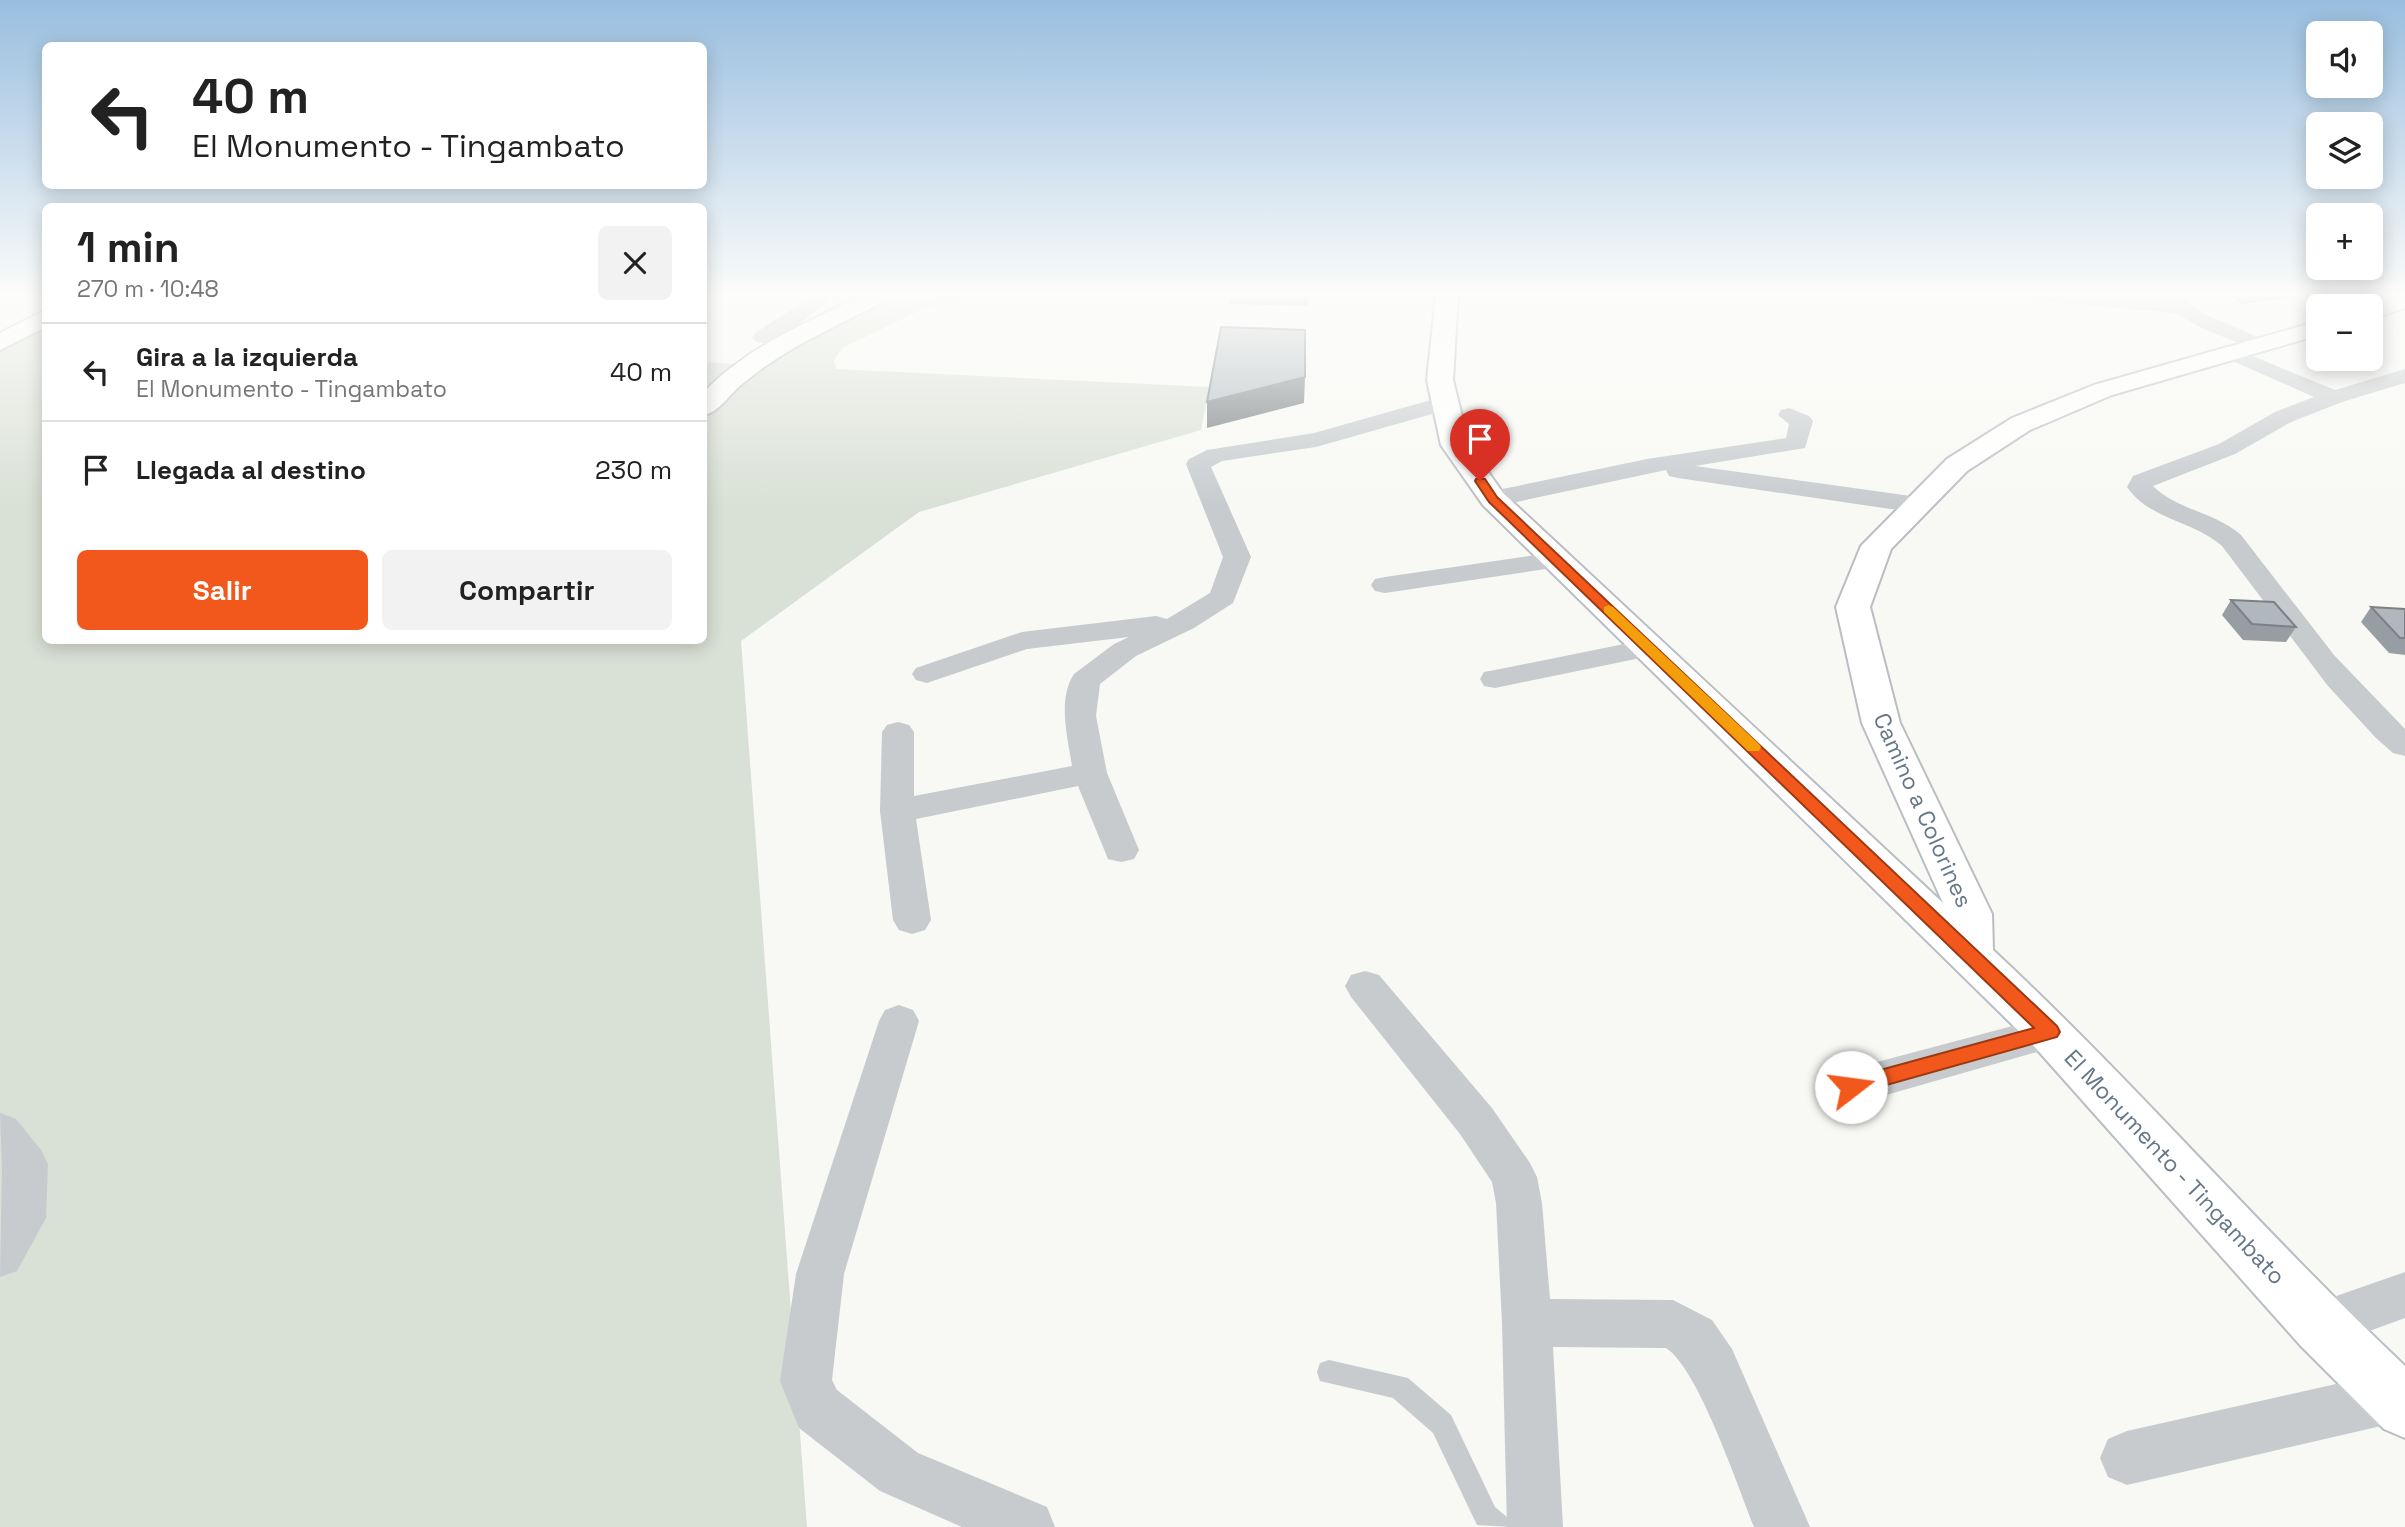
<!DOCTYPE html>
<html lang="es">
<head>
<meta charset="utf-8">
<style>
  :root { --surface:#fff; --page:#f2f2f2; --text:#222; --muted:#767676; --line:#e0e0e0; --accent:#f2581b }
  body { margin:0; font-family:"Space Grotesk",sans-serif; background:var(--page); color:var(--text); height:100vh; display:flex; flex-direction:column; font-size:26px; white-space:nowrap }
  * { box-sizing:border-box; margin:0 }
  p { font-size:23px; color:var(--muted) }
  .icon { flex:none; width:38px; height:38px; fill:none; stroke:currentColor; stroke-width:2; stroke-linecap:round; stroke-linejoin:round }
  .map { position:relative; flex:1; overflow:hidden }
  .drawer { position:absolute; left:42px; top:203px; width:665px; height:441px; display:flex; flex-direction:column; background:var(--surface); border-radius:10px; box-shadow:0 4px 18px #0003 }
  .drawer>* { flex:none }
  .guide { position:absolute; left:42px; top:42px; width:665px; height:147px; border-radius:10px; box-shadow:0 4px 18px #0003; background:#fff; color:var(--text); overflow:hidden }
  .tools { position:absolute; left:2306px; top:21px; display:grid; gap:14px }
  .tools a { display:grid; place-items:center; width:77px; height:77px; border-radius:10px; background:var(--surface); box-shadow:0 4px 18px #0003; font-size:35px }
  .pin { position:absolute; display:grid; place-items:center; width:60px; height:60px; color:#fff; margin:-72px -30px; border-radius:50% 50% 50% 0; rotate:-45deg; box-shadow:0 0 7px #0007 }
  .pin .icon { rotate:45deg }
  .me { position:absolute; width:77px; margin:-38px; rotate:75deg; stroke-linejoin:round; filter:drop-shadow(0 0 5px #0008) }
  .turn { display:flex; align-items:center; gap:24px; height:147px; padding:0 35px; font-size:32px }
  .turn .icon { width:91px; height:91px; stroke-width:2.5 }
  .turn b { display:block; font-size:49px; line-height:60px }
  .round { display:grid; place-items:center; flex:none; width:74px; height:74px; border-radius:10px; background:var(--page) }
  .summary { display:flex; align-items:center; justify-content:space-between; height:119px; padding:0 35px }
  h1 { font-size:42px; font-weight:600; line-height:52px }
  .button { display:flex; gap:14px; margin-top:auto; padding:14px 35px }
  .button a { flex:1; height:80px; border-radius:10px; background:var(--accent); color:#fff; font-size:28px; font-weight:600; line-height:80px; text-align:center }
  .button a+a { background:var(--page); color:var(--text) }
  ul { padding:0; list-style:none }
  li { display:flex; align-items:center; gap:21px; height:98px; padding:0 35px; border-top:2px solid var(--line) }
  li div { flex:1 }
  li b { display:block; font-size:26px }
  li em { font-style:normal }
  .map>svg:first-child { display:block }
</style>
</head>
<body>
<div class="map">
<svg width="2405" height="1527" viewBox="0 0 2405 1527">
  <rect width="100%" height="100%" fill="#f8f8f5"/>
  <!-- green -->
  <path fill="#d9e0d5" d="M 843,295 L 968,295 L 925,308 L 842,348 L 834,360 L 836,369 L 1209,387 L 1201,430 L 919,512 L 741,641 L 807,1527 L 0,1527 L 0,350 L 45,321 L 46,640 L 704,640 L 704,362 L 747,365 L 826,325 Z"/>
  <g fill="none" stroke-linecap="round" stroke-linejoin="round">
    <!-- secondary casing -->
    <g stroke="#b9bec3" stroke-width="4">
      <path id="secondary" d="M 863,295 L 891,295 L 888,300 C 838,325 784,348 741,385 C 729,395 719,412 704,415 L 704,392 C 747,347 807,322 863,295 Z
        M 1436,295 L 1458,295 L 1453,380 L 1469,445 L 1503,493 L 1943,903 L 1862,723 L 1836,607 L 1861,546 L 1947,459 L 2012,418 L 2094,385 L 2319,321 L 2319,335 L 2112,395 L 2030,430 L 1967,471 L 1891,549 L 1870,607 L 1900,723 L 1992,914 L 1993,950 C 2136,1083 2263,1232 2405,1366 L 2405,1438 L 2384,1429 L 2300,1345 L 2033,1045 L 1483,505 L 1441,445 L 1427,380 Z
        M 2405,295 L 2405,308 L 2371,319 L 2371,306 L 2366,306 Z
        M 46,310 L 46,327 L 0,350 L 0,333 Z"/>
    </g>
    <!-- lane -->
    <path fill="#c7cbce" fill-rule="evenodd" d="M 1329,1360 L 1408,1378 L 1451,1415 L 1495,1507 L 1508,1518 L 1512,1527 L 1477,1525 L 1433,1433 L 1393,1398 L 1320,1381 L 1317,1372 L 1320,1363 Z"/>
    <!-- street -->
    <path fill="#c7cbce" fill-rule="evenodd" d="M 814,295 L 836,295 L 799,324 L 780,335 L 794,339 L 797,343 L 794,347 L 787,349 L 755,341 L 752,337 L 755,333 Z
      M 2031,295 L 2105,295 L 2160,299 L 2157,295 L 2177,295 L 2206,315 L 2270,342 L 2273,346 L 2270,350 L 2256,350 L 2204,329 L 2175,313 L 2041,301 Z
      M 2357,295 C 2372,294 2392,292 2403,305 L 2393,311 L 2360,299 Z
      M 2233,348 L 2335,390 L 2405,369 L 2405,383 L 2342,402 L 2291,422 L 2235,454 L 2153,486 C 2177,510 2215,512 2241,535 L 2334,655 L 2405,729 L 2405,756 L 2393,753 L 2376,738 L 2328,686 L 2222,546 C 2194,521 2150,520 2127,487 L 2133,476 L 2219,444 L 2275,412 L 2314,397 L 2226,358 L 2222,354 L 2226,350 Z
      M 1445,396 L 1453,398 L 1456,403 L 1453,408 L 1316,447 L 1222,461 L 1211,467 L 1251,557 L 1233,603 L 1194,628 L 1136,656 L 1100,684 L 1096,716 L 1107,773 L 1139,850 L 1134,859 L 1121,862 L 1108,859 L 1078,786 L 916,819 L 931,920 L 925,930 L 912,934 L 899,930 L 893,920 L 880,811 L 882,732 L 887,725 L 898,722 L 909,725 L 914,732 L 914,796 L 1072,766 C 1068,738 1057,700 1074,674 L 1114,644 L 1129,637 L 1027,649 L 927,683 L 916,680 L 912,674 L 916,668 L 1022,632 L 1156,616 L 1167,619 L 1210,593 L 1223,557 L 1186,464 L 1189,459 L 1207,450 L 1314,433 Z
      M 1789,408 L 1809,416 L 1813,421 L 1805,448 L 1695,466 L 1918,497 L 1927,500 L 1931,505 L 1927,510 L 1918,513 L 1678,478 L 1669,476 L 1666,470 L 1493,507 L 1484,504 L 1480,499 L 1484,494 L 1493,491 L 1647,459 L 1786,438 L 1789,424 L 1778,415 L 1781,410 Z
      M 1556,552 L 1566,554 L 1570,560 L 1566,566 L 1385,593 L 1375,591 L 1371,585 L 1375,579 L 1385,577 Z
      M 1649,639 L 1660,642 L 1664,648 L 1660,654 L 1495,688 L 1484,686 L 1480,679 L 1484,672 L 1495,670 Z
      M 1365,971 L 1379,975 L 1492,1108 L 1530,1163 L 1537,1177 L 1542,1203 L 1550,1299 L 1673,1300 L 1712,1320 L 1732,1349 L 1810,1527 L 1754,1527 C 1738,1487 1698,1368 1666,1348 L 1553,1347 L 1563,1527 L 1507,1527 L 1502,1323 L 1496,1203 L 1492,1182 L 1460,1134 L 1351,997 L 1345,986 L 1351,975 Z
      M 899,1005 L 913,1010 L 919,1021 L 844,1274 L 832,1380 L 837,1390 L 918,1453 L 1047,1507 L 1055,1527 L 962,1527 L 880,1491 L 799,1428 L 780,1381 L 796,1274 L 879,1021 L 885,1010 Z
      M 2050,1016 L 2065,1020 L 2071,1032 L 2065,1044 L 1851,1105 L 1836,1100 L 1830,1087 L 1836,1074 L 1851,1069 Z
      M 0,1113 L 16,1119 L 41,1150 L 48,1164 L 46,1218 L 17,1271 L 0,1277 L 2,1169 Z
      M 2405,1272 L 2405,1318 L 2320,1349 L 2302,1342 L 2295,1325 L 2302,1308 Z
      M 2394,1371 L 2405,1376 L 2405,1418 L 2394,1423 L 2127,1485 L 2108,1477 L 2100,1458 L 2108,1439 L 2127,1431 Z"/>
    <!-- secondary -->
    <use href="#secondary" fill="#fff" fill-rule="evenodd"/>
  </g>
  <!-- wall -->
  <path fill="#979ea3" d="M 1229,295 L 1308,295 L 1308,306 L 1229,304 Z
    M 2229,295 L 2308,295 L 2242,304 Z
    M 2231,600 L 2296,627 L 2286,642 L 2243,640 L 2222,615 Z
    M 2371,607 L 2405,609 L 2405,655 L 2389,653 L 2361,622 Z"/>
  <!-- shaded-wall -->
  <path fill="#7b8185" d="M 2247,295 L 2308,295 L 2242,304 Z
    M 1305,377 L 1304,403 L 1207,428 L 1207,402 Z"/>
  <!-- building -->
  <path fill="#b0b8be" stroke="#7b8185" stroke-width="2" d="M 1221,327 L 1305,330 L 1305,377 L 1207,402 Z
    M 2231,600 L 2274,602 L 2296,627 L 2252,624 Z
    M 2371,607 L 2405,609 L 2405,638 L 2400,638 Z"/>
  <!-- sky -->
  <linearGradient id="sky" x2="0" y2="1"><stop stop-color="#98bedf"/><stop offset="0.58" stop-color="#fcfcfa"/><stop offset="1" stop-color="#fcfcfa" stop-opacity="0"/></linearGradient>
  <rect width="2405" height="508" fill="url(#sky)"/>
  <!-- route -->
  <path fill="#f2581b" stroke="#9d3912" stroke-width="2" d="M 1476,479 L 1485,479 L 1497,497 L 2057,1026 L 2060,1032 L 2057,1037 L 1851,1095 L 1844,1093 L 1841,1087 L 1844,1081 L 1851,1078 L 2034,1028 L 1489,502 L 1475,481 Z"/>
  <!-- slow -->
  <path fill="#f59e0b" d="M 1609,605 L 1613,607 L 1759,744 L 1761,747 L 1759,751 L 1748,751 L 1604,612 L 1604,607 Z"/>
  <g text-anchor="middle" stroke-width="7" stroke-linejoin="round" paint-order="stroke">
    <!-- street labels -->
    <g font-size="23" fill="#647688" stroke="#fff">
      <text transform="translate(1923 810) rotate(66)" y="8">Camino a Colorines</text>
      <text transform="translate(2175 1167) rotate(47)" y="8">El Monumento - Tingambato</text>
    </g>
  </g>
</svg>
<div class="tools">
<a><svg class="icon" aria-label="sound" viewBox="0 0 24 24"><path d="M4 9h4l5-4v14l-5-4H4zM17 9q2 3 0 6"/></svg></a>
<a><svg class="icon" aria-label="layers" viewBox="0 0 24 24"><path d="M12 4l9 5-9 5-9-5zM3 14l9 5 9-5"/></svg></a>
<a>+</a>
<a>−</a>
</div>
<div class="pin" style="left:1480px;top:481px;background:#d93025"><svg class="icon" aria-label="arrive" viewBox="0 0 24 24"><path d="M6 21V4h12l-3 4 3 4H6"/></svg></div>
<svg class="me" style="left:1851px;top:1087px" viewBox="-20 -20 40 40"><circle r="19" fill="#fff"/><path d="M0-13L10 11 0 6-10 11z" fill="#f2581b"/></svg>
<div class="guide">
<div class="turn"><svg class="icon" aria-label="left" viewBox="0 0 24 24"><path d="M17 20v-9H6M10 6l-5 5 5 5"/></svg><div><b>40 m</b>El Monumento - Tingambato</div></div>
</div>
<section class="drawer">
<div class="summary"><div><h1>1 min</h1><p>270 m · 10:48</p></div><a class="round"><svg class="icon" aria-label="close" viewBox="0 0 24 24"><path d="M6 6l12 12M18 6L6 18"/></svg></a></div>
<ul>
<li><svg class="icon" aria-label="left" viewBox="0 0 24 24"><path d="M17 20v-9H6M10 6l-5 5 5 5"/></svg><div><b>Gira a la izquierda</b><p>El Monumento - Tingambato</p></div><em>40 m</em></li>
<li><svg class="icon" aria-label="arrive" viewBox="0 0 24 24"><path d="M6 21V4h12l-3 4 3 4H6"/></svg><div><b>Llegada al destino</b></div><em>230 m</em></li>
</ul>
<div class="button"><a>Salir</a><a>Compartir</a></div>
</section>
</div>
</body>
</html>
